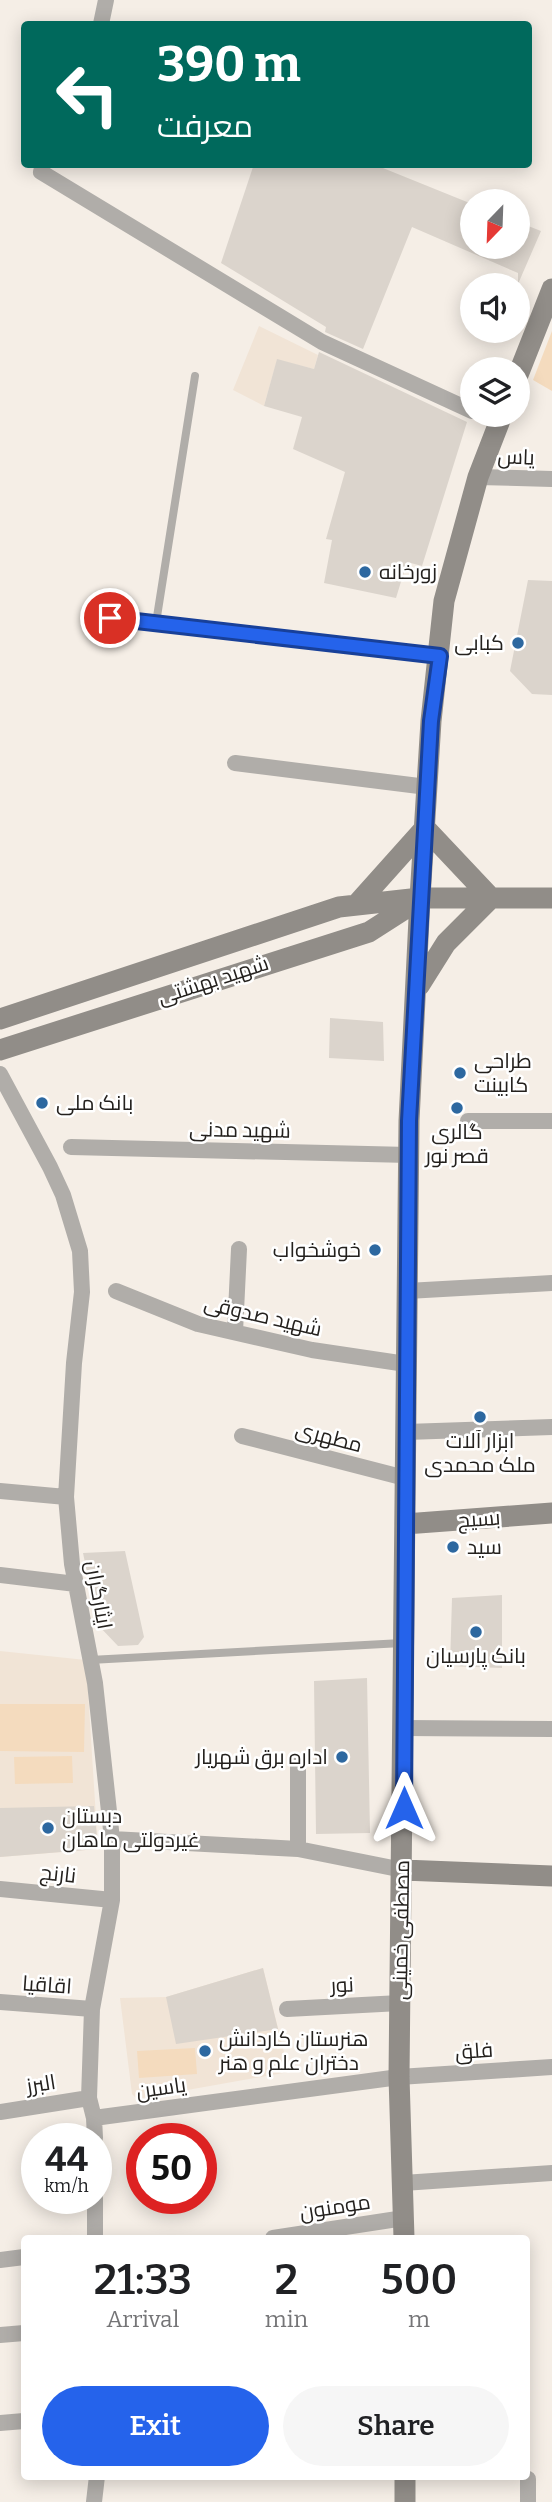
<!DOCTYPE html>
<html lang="en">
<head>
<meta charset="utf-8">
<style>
  :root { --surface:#fff; --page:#f6f6f6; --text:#202124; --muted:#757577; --accent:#2563eb }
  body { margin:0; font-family:Bitter,Cairo,serif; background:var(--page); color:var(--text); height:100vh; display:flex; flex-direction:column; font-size:26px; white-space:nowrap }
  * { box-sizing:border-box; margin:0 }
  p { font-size:23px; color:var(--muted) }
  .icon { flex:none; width:38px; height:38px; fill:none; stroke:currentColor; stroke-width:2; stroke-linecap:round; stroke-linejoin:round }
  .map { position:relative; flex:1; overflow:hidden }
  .sheet { position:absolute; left:21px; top:2235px; width:509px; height:245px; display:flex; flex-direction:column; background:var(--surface); border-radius:7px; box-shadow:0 4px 18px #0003 }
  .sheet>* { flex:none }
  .banner { position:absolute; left:21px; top:21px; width:511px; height:147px; border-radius:7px; box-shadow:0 4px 18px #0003; background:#00695c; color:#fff; overflow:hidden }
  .needle { width:46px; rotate:203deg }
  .controls { position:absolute; left:460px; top:189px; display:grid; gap:14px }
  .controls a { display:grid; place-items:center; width:70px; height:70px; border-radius:50%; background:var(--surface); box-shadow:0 4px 18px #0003; font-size:35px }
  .speed { position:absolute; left:21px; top:2123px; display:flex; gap:14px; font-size:35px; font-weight:700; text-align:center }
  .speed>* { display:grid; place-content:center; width:91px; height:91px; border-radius:50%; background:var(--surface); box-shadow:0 4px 18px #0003; line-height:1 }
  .speed small { font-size:18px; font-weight:400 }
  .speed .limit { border:10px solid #d22; background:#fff; color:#111 }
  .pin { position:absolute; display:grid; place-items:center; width:60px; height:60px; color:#fff; margin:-30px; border:4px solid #fff; border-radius:50%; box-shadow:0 2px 7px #0007 }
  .me { position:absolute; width:77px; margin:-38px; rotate:0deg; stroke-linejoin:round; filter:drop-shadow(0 0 5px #0008) }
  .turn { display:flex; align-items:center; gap:24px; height:147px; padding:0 21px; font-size:32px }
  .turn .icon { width:91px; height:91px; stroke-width:2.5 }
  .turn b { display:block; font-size:49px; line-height:60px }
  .eta { display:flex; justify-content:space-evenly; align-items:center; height:119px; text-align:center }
  .eta b { font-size:42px; font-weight:600; line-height:49px }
  .cta { display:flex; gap:14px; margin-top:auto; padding:14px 21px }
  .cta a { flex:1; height:80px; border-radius:42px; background:var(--accent); color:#fff; font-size:28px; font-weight:600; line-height:80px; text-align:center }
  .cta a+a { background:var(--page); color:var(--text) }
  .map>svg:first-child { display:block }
</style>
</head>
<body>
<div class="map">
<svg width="552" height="2502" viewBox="0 0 552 2502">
  <rect width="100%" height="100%" fill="#f5eee6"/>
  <!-- built -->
  <path fill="#f1e4d6" d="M 259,326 L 318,355 L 314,369 L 277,360 L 264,406 L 233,390 Z
    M 0,1651 L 86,1660 L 98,1849 L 0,1857 Z
    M 263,1968 L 289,2072 L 137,2099 L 132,2094 L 120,1998 L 166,1997 Z"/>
  <!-- green -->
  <path fill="#f4dbbe" d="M 552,331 L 552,391 L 533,380 Z
    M 0,1704 L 85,1704 L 84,1752 L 0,1751 Z
    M 72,1756 L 73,1783 L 15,1784 L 14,1757 Z
    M 195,2048 L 197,2074 L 139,2078 L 137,2051 Z"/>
  <!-- building -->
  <path fill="#dbd4cc" d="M 254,164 L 373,164 L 472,204 L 472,247 L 518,247 L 518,222 L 541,231 L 518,284 L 518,273 L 412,227 L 363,349 L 325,332 L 326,327 L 221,263 Z
    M 319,352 L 467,422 L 422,566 L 407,562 L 396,598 L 324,583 L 332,540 L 326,539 L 345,472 L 293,449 L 302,417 L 264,406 L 277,359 L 314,369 Z
    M 528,580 L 552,581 L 552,695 L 532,694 L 510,671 Z
    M 330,1018 L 383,1022 L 384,1061 L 329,1058 Z
    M 125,1551 L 144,1637 L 138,1645 L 118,1646 L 98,1625 L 83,1553 Z
    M 502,1595 L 502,1668 L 450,1666 L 452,1598 Z
    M 367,1678 L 370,1833 L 316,1834 L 314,1681 Z
    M 94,1806 L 98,1849 L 0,1857 L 0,1808 Z
    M 263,1968 L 278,2029 L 176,2044 L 166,1997 Z"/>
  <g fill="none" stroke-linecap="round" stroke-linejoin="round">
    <!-- lane -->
    <path stroke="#b0ada9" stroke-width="8" d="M 156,623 L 195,376
      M 90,1660 L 402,1643"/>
    <!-- street -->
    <path stroke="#b0ada9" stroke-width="16" d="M 101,24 L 106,0
      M 43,164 L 41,172 L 322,342 L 472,411
      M 478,477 L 552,479
      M 110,618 L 440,656
      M 235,763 L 427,787
      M 0,1074 L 50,1167 L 63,1195 L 80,1251 L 82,1292 L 74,1363 L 66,1497 L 72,1564 L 95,1683 L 112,1839 L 112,1900 L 92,2009 L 89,2098 L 94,2118 L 95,2138
      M 468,1121 L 552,1121
      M 71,1147 L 409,1155
      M 116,1291 L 198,1324 L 312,1350 L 406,1364
      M 407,1291 L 552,1283
      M 235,1332 L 239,1249
      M 406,1432 L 552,1427
      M 242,1436 L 405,1478
      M 0,1491 L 66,1497
      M 0,1575 L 76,1584
      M 404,1728 L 552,1729
      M 112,1839 L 298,1849 L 403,1870
      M 298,1849 L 298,1763
      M 0,1889 L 112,1900
      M 0,2002 L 92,2009
      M 287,2009 L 400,2003
      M 0,2112 L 89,2098
      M 94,2118 L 399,2077 L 552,2067
      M 403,2183 L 552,2173
      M 95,2198 L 95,2238
      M 273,2238 L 404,2218
      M 0,2260 L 24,2257
      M 0,2335 L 24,2333
      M 0,2423 L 24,2421
      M 94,2502 L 97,2476
      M 528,2502 L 528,2479"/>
    <!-- secondary -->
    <path stroke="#918d88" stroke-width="21" d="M 518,375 L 552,289
      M 357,904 L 425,828 L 491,898 L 446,943 L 419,986
      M 0,1019 L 339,907 L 420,898 L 552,898
      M 0,1050 L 369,932 L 419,900
      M 405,1524 L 552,1513
      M 403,1870 L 552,1876
      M 404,2238 L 399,2077 L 409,1121 L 420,898 L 431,721 L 444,601 L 478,477 L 502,415
      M 405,2476 L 405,2502"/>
  </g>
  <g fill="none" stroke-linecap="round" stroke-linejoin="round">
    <!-- route casing -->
    <g stroke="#184099" stroke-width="18">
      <path id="route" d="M 110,618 L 440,656 L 431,721 L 409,1121 L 404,1808"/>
    </g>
    <!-- route -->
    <use href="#route" stroke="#2563eb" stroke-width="12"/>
  </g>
  <!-- markers -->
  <g fill="#2d68a0" stroke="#fff" stroke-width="2.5">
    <circle cx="365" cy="572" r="7"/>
    <circle cx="518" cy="643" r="7"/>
    <circle cx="460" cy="1073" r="7"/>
    <circle cx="42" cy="1103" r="7"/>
    <circle cx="457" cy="1108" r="7"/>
    <circle cx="375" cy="1250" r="7"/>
    <circle cx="480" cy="1417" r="7"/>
    <circle cx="453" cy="1547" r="7"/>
    <circle cx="476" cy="1632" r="7"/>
    <circle cx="342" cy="1757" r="7"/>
    <circle cx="48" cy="1828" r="7"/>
    <circle cx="205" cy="2051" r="7"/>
  </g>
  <g text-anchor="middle" stroke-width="5" stroke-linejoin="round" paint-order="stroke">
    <!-- street labels -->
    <g font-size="21" fill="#24211e" stroke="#fff">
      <text transform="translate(516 457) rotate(2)" y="7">یاس</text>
      <text transform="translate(213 980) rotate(-18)" y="7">شهید بهشتی</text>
      <text transform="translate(240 1130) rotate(1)" y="7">شهید مدنی</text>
      <text transform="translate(263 1316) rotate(13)" y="7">شهید صدوقی</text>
      <text transform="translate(329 1437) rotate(15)" y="7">مطهری</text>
      <text transform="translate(479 1519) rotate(-4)" y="7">بسیج</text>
      <text transform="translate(99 1595) rotate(80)" y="7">ایثارگران</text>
      <text transform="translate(58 1874) rotate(6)" y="7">نارنج</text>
      <text transform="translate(401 1930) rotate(-89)" y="7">مصطفی خمینی</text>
      <text transform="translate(47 1985) rotate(4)" y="7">اقاقیا</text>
      <text transform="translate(342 1985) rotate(-3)" y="7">نور</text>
      <text transform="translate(474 2051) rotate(-4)" y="7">فلق</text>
      <text transform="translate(41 2084) rotate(-9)" y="7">البرز</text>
      <text transform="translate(161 2088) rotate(-8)" y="7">یاسین</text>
      <text transform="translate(335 2207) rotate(-9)" y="7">مومنون</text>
    </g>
    <!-- poi labels -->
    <g font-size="21" fill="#24211e" stroke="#fff" text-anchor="start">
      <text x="379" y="579">زورخانه</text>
      <text x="504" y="650" text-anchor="end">کبابی</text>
      <text x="474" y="1068">طراحی<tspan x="474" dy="24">کابینت</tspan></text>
      <text x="56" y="1110">بانک ملی</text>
      <text x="457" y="1139" text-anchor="middle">گالری<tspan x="457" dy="24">قصر نور</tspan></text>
      <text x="361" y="1257" text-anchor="end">خوشخواب</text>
      <text x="480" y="1448" text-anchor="middle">ابزار آلات<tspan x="480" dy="24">ملک محمدی</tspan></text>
      <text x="467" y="1554">سید</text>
      <text x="476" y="1663" text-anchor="middle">بانک پارسیان</text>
      <text x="328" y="1764" text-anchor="end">اداره برق شهریار</text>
      <text x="62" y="1823">دبستان<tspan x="62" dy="24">غیردولتی ماهان</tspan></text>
      <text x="219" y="2046">هنرستان کاردانش<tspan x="219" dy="24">دختران علم و هنر</tspan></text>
    </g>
  </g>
</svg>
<div class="controls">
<a><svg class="needle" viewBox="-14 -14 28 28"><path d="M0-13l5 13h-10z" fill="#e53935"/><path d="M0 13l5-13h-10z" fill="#757577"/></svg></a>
<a><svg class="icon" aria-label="sound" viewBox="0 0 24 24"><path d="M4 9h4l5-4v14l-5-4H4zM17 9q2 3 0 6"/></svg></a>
<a><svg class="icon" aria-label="layers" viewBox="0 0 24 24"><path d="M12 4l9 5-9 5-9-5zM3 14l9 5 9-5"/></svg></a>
</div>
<div class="speed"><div>44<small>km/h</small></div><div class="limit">50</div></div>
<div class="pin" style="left:110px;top:618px;background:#d93025"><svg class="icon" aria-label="arrive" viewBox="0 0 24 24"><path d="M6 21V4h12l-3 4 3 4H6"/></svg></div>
<svg class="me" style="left:404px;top:1808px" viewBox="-20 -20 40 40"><path d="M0-17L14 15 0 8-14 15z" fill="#2563eb" stroke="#fff" stroke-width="4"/></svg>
<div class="banner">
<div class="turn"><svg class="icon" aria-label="left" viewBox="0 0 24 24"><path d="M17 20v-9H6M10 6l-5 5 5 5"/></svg><div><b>390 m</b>معرفت</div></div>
</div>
<section class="sheet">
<div class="eta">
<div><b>21:33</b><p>Arrival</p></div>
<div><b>2</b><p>min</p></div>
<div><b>500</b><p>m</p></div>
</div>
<div class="cta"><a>Exit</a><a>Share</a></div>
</section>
</div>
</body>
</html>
